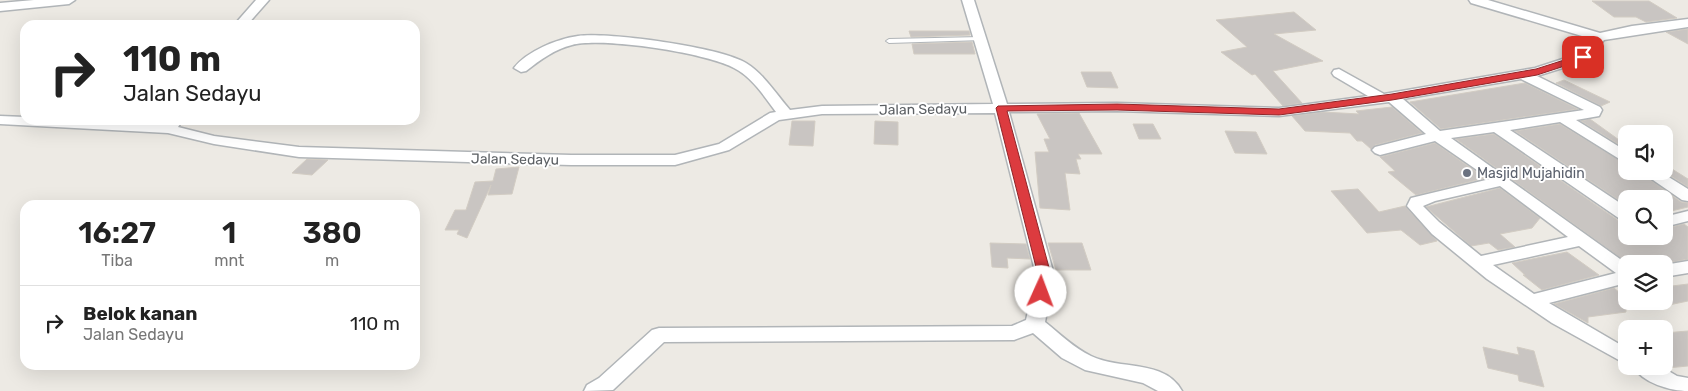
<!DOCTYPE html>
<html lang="id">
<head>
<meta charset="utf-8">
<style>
  :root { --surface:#fff; --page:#f6f6f6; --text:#222; --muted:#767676; --line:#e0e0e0 }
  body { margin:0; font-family:Rubik,sans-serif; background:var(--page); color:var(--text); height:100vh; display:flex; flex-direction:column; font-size:19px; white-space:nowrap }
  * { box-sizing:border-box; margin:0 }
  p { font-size:16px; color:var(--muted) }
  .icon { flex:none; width:28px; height:28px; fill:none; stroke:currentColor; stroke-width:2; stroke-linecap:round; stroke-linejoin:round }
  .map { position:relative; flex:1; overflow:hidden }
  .details { position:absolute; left:20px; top:200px; width:400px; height:170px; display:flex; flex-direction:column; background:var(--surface); border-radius:15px; box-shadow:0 5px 20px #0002 }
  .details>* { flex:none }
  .banner { position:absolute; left:20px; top:20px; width:400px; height:105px; border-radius:15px; box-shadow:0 5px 20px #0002; background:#fff; color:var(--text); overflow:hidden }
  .fabs { position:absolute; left:1618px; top:125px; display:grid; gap:10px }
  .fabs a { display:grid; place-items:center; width:55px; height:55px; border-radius:10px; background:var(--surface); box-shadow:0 5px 20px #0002; font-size:25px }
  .pin { position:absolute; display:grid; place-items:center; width:42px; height:42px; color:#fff; margin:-21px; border-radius:10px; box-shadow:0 2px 8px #0006 }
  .me { position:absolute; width:55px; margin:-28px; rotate:2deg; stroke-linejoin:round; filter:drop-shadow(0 0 4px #0008) }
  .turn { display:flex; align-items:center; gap:18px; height:105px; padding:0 20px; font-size:22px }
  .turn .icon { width:65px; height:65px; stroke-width:2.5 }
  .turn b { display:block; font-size:35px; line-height:42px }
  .eta { display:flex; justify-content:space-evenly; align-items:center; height:85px; text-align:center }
  .eta b { font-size:30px; font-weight:600; line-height:35px }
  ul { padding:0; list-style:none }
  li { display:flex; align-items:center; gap:15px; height:75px; padding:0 20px; border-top:1px solid var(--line) }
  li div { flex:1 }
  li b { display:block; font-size:19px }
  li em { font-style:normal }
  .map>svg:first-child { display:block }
</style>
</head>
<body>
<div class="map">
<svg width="1688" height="391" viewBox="0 0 1688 391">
  <rect width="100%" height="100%" fill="#edeae4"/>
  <!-- building -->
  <path fill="#c9c5c2" stroke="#d2ccc3" d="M 1592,1 L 1649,1 L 1677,18 L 1646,22 L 1636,17 L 1614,17 Z
    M 1294,12 L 1316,30 L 1274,34 L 1323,61 L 1273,71 L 1302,103 L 1283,106 L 1255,74 L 1252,75 L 1221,52 L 1247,47 L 1216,20 Z
    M 1688,29 L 1688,44 L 1666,32 Z
    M 909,31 L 969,31 L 970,35 L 911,37 Z
    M 972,42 L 975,54 L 914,54 L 912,44 Z
    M 1081,72 L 1111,72 L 1118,88 L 1087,87 Z
    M 1564,80 L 1610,102 L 1601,106 L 1556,83 Z
    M 1525,83 L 1578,109 L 1441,129 L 1410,102 Z
    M 1392,107 L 1422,133 L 1375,145 L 1371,149 L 1362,141 L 1357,141 L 1350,133 L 1305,131 L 1292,116 L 1323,112 L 1359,114 L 1356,111 Z
    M 1079,113 L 1102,154 L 1078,154 L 1081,159 L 1076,159 L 1080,174 L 1065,173 L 1070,210 L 1040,208 L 1035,152 L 1049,152 L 1044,139 L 1050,139 L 1037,114 Z
    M 1590,119 L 1626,145 L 1626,149 L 1581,121 Z
    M 792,121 L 815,121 L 813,146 L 789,145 Z
    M 875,121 L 898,122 L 898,145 L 874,144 Z
    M 1133,124 L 1153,124 L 1161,139 L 1139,139 Z
    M 1560,124 L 1626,164 L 1626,171 L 1638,171 L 1681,202 L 1688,203 L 1688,207 L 1667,212 L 1670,214 L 1664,215 L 1664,199 L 1626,199 L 1626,205 L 1515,131 Z
    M 1225,131 L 1256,132 L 1267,154 L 1235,153 Z
    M 1494,134 L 1619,221 L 1626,222 L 1626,236 L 1664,236 L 1664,229 L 1684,224 L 1688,227 L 1688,259 L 1663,264 L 1629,264 L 1456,139 Z
    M 1435,143 L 1485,178 L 1416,195 L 1388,172 L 1395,171 L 1380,157 Z
    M 307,159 L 328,160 L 312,175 L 292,173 Z
    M 1664,164 L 1688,179 L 1688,187 L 1663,171 Z
    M 519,167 L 512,194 L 488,195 L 491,185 L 467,238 L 457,234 L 459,230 L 445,230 L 455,210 L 466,210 L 475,182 L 493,181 L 496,169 Z
    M 1500,188 L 1540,218 L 1532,228 L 1500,234 L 1515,247 L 1498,250 L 1489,243 L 1471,246 L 1426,207 Z
    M 1358,189 L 1379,212 L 1405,206 L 1437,241 L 1420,245 L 1401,230 L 1367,233 L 1331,191 Z
    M 990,243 L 1026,244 L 1030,259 L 1007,258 L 1008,268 L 992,267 Z
    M 1048,243 L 1082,243 L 1091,270 L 1056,270 Z
    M 1567,252 L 1599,275 L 1542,290 L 1523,275 L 1525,275 L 1512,263 Z
    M 1688,284 L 1688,301 L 1664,306 L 1664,287 Z
    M 1614,288 L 1620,293 L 1626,292 L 1626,312 L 1588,317 L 1588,323 L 1554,304 Z
    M 1688,331 L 1688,366 L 1667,368 L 1664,366 L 1664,333 Z
    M 1483,347 L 1519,355 L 1517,347 L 1534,351 L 1544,387 L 1519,381 L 1518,375 L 1488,368 Z"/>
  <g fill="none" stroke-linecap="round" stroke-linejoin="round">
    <!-- service casing -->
    <g stroke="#b1b5b8" stroke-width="2">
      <path id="service" d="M 981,37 L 983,38 L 983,40 L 889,43 L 886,41 L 889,39 Z"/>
    </g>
    <!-- minor casing -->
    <g stroke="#b1b5b8" stroke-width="3">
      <path id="minor" d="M 34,0 L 75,0 L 69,4 L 0,11 L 0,3 Z
        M 256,0 L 269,0 L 247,25 L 234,25 Z
        M 962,0 L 974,0 L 1007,104 L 1117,103 L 1279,108 L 1368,96 L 1334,76 L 1332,73 L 1334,70 L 1339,69 L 1384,94 L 1535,68 L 1578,54 L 1592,39 L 1471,3 L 1469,0 L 1488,0 L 1600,33 L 1632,26 L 1688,19 L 1688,27 L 1604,40 L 1588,60 L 1537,76 L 1600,107 L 1602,110 L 1599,116 L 1576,120 L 1626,151 L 1626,162 L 1621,160 L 1560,122 L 1510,130 L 1626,207 L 1626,220 L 1620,219 L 1494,132 L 1451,138 L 1627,264 L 1626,283 L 1549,303 L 1626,348 L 1626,364 L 1552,323 L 1487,279 L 1432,234 L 1407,206 L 1411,198 L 1490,179 L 1435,141 L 1380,155 L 1375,153 L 1372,150 L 1375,147 L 1426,134 L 1389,102 L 1279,116 L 1117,111 L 1009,112 L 1054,275 L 1045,322 C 1060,334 1074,348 1091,356 C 1119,370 1165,359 1182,391 L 1158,391 L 1143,383 L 1085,370 L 1062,358 L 1033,333 L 1014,340 L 664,342 L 613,390 L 584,391 L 587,385 L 599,378 L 652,330 L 659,328 L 1012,326 L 1026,320 L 1036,275 L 995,113 L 822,114 L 779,120 L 729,150 L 675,165 L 571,165 L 299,157 L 214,144 L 168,133 L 0,124 L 0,116 L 25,117 L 25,120 L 100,120 L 164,124 L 168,120 L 183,120 L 178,127 L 214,136 L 299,147 L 571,155 L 675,155 L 719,144 L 770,113 L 776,112 C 764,96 752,77 734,68 C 707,53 602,37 572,45 C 555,49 540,60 526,71 L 521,72 L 514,68 C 527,51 557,39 578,36 C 609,32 719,47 746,63 C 764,74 776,94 790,110 L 822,106 L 993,104 ZM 1521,79 L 1584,110 L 1440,131 L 1403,99 ZM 1500,186 L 1568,237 L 1481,256 L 1439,222 L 1423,206 L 1435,201 ZM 1579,246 L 1616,273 L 1534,294 L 1493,265 Z
        M 1640,171 L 1659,171 L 1688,189 L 1688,201 L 1682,200 Z
        M 1688,211 L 1688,221 L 1664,227 L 1664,217 Z
        M 1688,261 L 1688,273 L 1664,277 L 1664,265 Z
        M 1633,366 L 1660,366 L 1677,376 L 1688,378 L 1688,391 C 1671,391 1642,383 1633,366 Z"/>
    </g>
    <!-- service -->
    <use href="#service" fill="#fff" fill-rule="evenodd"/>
    <!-- minor -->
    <use href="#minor" fill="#fff" fill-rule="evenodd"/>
  </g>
  <!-- route -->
  <path fill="#dc3b3f" stroke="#8f2629" d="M 1583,54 L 1586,55 L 1586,59 L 1537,75 L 1392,100 L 1279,115 L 1117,110 L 1007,111 L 1051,275 L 1046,295 L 1041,296 L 1035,292 L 1038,275 L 996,108 L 998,106 L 1117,104 L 1279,109 L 1392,94 L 1536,69 Z"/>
  <!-- markers -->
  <circle fill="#6b7280" stroke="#fff" stroke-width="2" cx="1467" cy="173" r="5"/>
  <g text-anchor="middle" stroke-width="4" stroke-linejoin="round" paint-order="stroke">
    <!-- street labels -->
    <g font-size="14" fill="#5c6064" stroke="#fff">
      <text transform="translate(923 109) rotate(-1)" y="5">Jalan Sedayu</text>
      <text transform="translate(515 159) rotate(1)" y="5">Jalan Sedayu</text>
    </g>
    <!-- worship labels -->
    <g font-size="14" fill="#5b616d" stroke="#fff" text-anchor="start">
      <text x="1477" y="178">Masjid Mujahidin</text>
    </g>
  </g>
</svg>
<div class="fabs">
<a><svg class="icon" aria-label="sound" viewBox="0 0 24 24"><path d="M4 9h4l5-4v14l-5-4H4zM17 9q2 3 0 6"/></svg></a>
<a><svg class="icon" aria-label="search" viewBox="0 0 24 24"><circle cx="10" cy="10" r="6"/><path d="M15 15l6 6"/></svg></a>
<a><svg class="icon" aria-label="layers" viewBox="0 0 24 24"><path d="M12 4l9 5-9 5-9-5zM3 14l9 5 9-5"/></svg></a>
<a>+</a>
</div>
<div class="pin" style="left:1583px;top:57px;background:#d93025"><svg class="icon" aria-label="arrive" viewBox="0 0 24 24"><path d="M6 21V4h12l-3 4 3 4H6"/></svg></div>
<svg class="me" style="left:1041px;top:292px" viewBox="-20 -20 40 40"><circle r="19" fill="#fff"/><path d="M0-13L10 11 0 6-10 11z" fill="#dc3b3f"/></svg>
<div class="banner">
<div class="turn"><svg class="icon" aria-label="right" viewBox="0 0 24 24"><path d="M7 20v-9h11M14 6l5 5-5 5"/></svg><div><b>110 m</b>Jalan Sedayu</div></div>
</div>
<section class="details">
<div class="eta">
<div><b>16:27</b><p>Tiba</p></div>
<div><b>1</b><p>mnt</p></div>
<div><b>380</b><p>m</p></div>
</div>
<ul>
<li><svg class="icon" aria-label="right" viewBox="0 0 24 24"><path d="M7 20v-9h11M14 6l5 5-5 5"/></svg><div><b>Belok kanan</b><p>Jalan Sedayu</p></div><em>110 m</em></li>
</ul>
</section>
</div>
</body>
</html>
